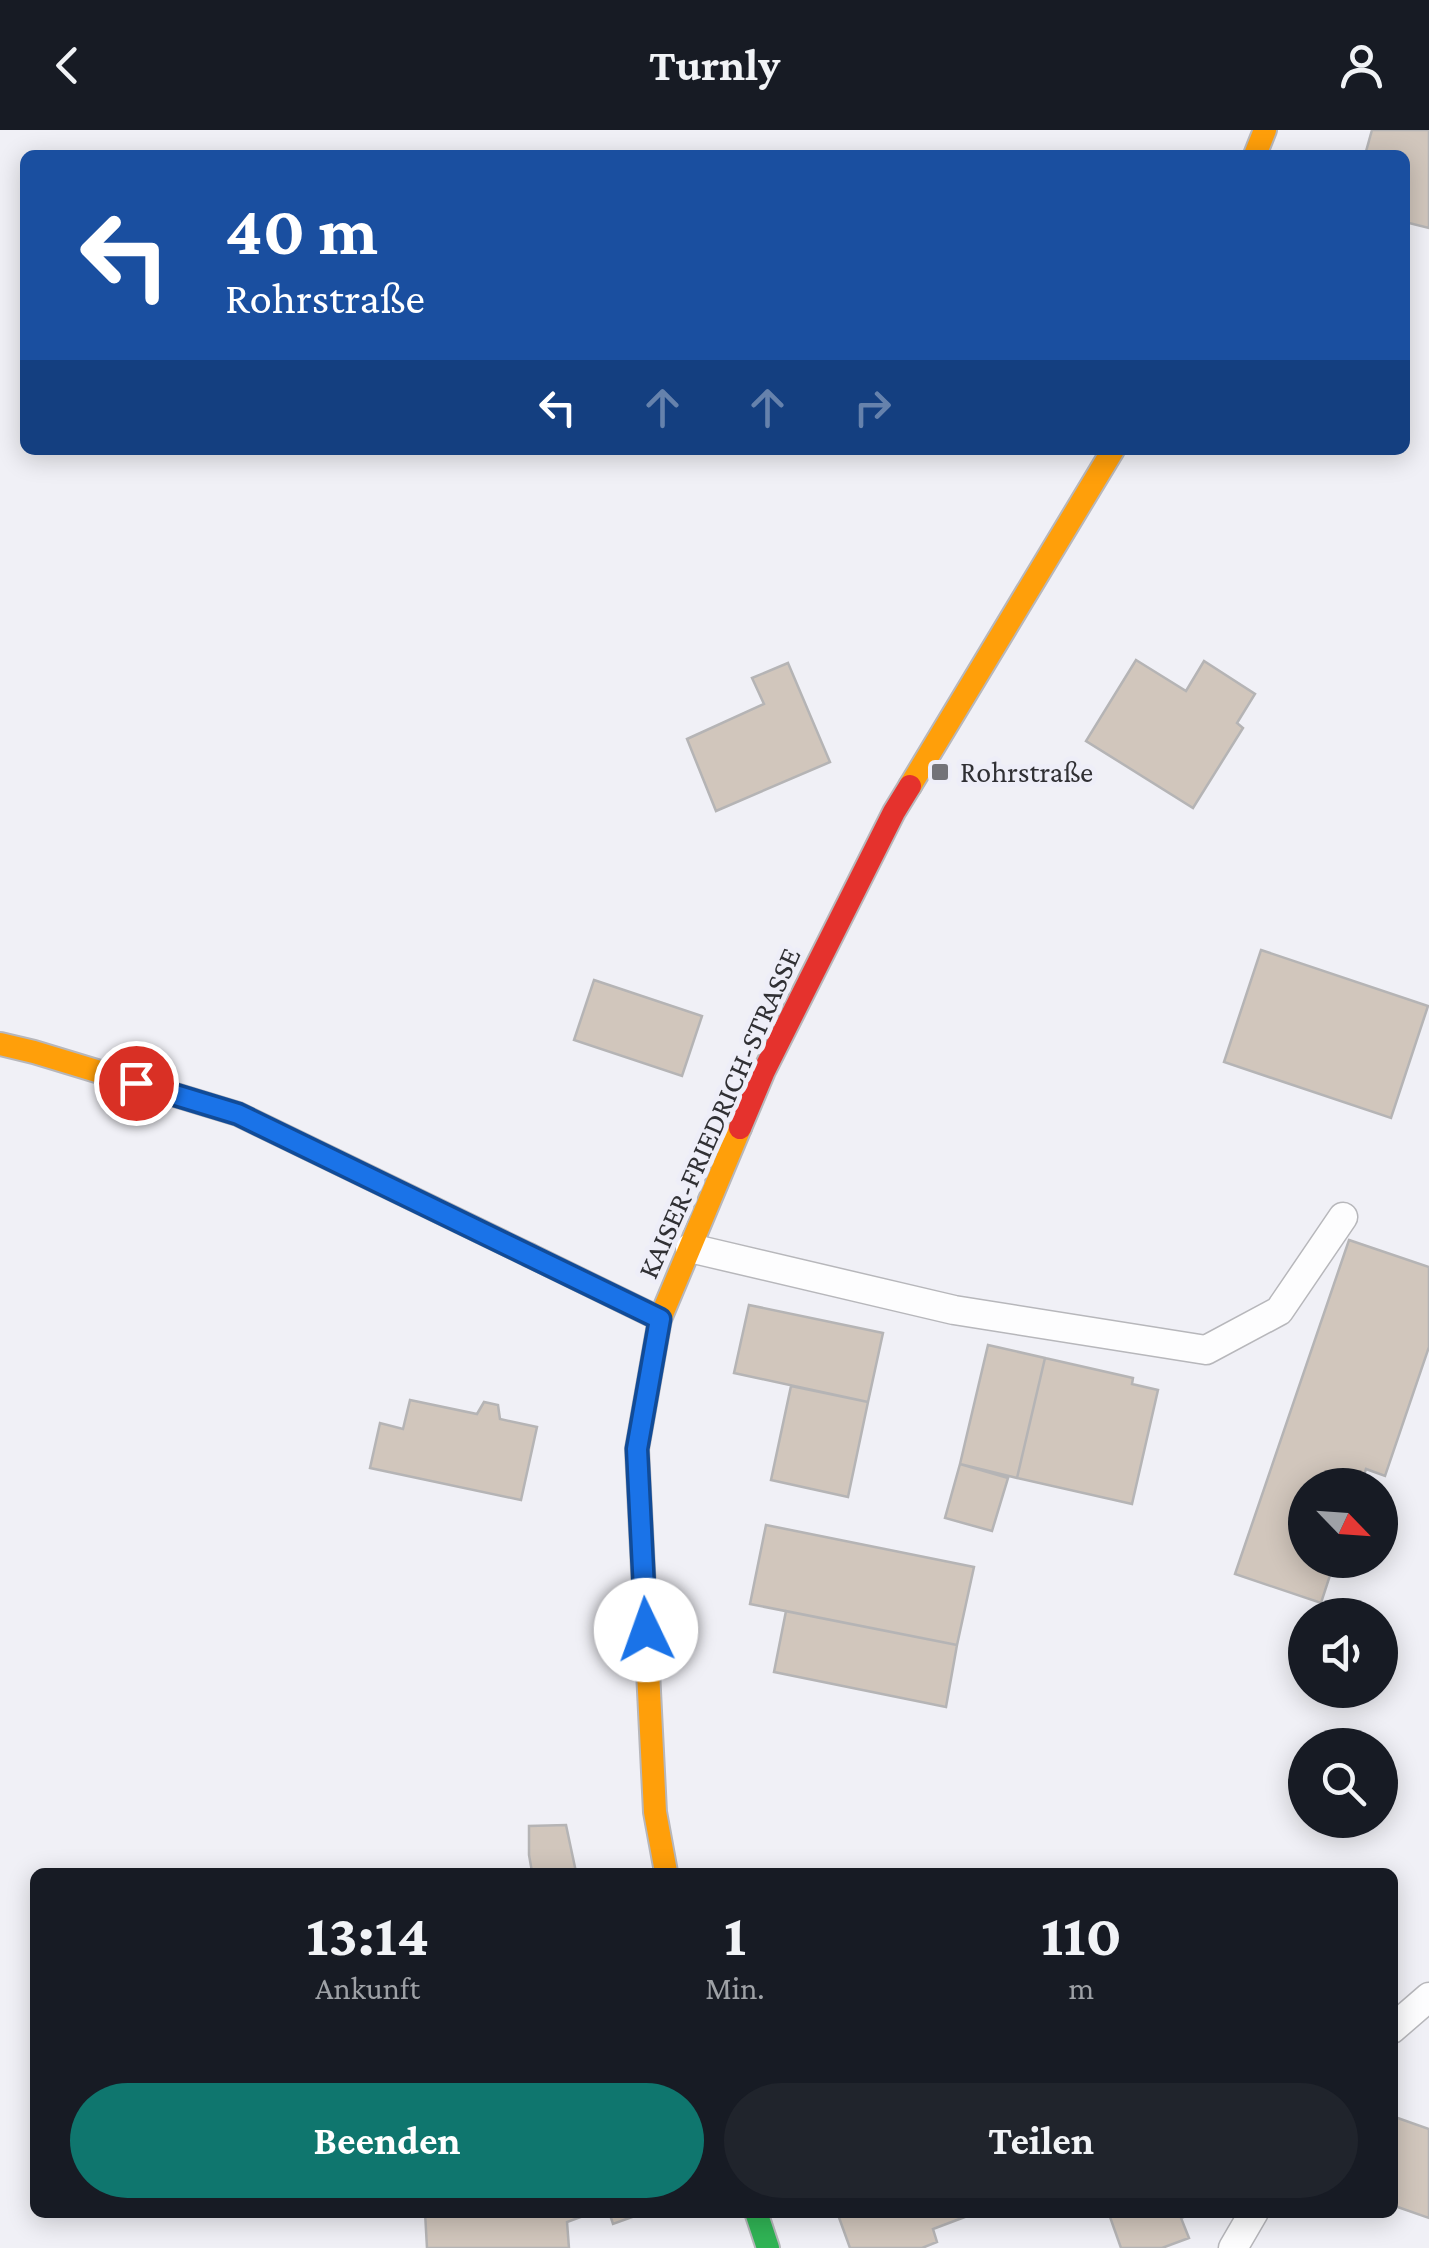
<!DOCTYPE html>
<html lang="de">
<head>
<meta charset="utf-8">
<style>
  :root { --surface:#171b24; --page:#20242c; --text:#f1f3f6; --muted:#9ea1a6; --accent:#0f766e }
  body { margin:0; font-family:"Crimson Pro",serif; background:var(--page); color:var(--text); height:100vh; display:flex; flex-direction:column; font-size:38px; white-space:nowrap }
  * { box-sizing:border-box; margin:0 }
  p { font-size:32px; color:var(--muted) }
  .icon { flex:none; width:55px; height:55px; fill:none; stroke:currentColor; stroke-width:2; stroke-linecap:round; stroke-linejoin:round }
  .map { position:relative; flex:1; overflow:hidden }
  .sheet { position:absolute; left:30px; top:1738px; width:1368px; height:350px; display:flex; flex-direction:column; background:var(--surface); border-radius:15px; box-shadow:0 5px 25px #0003 }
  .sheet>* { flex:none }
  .banner { position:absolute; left:20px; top:20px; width:1390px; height:305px; border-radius:15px; box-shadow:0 5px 25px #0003; background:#1a4fa0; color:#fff; overflow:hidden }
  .needle { width:65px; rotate:115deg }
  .tools { position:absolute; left:1288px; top:1338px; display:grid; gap:20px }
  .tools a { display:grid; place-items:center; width:110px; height:110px; border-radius:50%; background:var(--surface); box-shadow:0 5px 25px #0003; font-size:50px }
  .pin { position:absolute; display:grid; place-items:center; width:85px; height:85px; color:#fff; margin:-42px; border:5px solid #fff; border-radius:50%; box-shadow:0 2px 10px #0007 }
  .me { position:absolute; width:110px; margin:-55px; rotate:357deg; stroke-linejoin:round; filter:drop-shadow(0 0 8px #0008) }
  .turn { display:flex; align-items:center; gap:35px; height:210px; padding:0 40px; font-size:45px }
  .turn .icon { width:130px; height:130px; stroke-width:2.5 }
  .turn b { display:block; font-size:70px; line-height:85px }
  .lanes { display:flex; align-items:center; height:95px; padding:0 40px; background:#0003; justify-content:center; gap:50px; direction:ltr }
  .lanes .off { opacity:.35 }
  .eta { display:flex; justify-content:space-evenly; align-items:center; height:170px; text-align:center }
  .eta b { font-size:60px; font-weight:700; line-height:70px }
  .action { display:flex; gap:20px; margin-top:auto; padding:20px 40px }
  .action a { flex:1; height:115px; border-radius:60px; background:var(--accent); color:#fff; font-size:40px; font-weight:700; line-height:115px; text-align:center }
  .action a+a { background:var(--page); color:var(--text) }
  header { display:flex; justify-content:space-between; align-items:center; height:130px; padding:0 40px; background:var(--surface); font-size:45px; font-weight:700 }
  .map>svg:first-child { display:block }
</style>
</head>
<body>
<header><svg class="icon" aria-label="back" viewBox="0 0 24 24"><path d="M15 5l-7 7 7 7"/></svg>Turnly<svg class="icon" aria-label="person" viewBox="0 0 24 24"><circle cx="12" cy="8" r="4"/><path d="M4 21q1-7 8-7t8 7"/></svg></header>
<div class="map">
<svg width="1429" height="2118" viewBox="0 0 1429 2118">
  <rect width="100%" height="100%" fill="#f0f0f6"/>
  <!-- building -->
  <path fill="#d1c6bc" stroke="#b5b4b5" stroke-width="2.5" d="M 1372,0 L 1429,0 L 1429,98 L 1405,92 L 1405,25 L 1365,25 Z
    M 1136,530 L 1186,561 L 1204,531 L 1255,564 L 1237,593 L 1243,598 L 1193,678 L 1086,611 Z
    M 788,533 L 830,632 L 716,681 L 687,609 L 764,574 L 752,548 Z
    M 1261,820 L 1428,876 L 1391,988 L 1224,932 Z
    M 594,850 L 702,886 L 682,946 L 574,910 Z
    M 1349,1110 L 1429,1137 L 1429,1217 L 1385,1346 L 1366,1339 L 1361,1355 L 1305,1355 L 1305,1430 L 1335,1430 L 1321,1473 L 1235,1444 Z
    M 749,1175 L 883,1203 L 868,1272 L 734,1243 Z
    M 988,1215 L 1045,1228 L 1017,1348 L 960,1334 Z
    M 1045,1228 L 1133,1248 L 1132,1254 L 1158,1260 L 1132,1374 L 1017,1348 Z
    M 791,1256 L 868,1272 L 848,1367 L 771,1350 Z
    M 410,1270 L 477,1284 L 484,1272 L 498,1275 L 500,1289 L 537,1297 L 521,1370 L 370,1338 L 380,1293 L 403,1299 Z
    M 960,1334 L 1008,1348 L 992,1401 L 945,1388 Z
    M 766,1395 L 974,1437 L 957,1515 L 750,1474 Z
    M 786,1481 L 957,1515 L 946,1577 L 774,1542 Z
    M 566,1695 L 576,1742 L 532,1742 L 529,1725 L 529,1696 Z
    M 1392,1986 L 1429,1999 L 1429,2088 L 1392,2075 Z
    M 425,2082 L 594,2082 L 567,2092 L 569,2118 L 427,2118 Z
    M 609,2082 L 646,2082 L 613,2094 Z
    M 837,2082 L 978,2082 L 933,2099 L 937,2112 L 922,2118 L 850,2118 Z
    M 1122,2082 L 1196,2082 L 1181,2088 L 1189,2108 L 1162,2118 L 1121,2118 L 1110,2087 Z"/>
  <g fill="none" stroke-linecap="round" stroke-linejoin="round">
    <!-- lane casing -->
    <g stroke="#b7b7bb" stroke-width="31">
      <path id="lane" d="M 690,1118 L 954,1180 L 1206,1220 L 1279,1181 L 1343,1087
        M 1392,1899 L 1429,1867
        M 1233,2118 L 1254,2082"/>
    </g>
    <!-- fast casing -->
    <g stroke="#b7b7bb" stroke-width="26">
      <path id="fast" d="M 529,1125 L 660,1189
        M 756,2082 L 768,2118"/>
    </g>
    <!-- slow casing -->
    <g stroke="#b7b7bb" stroke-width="26">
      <path id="slow" d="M 1255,25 L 1265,0
        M 910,656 L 1113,320
        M 0,914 L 34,922 L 238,984 L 529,1125
        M 666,1742 L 655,1682 L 637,1319 L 660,1189 L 740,998"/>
    </g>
    <!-- jam casing -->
    <g stroke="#b7b7bb" stroke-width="26">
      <path id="jam" d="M 740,998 L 764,941 L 894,682 L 910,656"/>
    </g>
    <!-- lane -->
    <use href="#lane" stroke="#fdfdfe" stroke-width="28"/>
    <!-- fast -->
    <use href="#fast" stroke="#30b455" stroke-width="22"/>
    <!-- slow -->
    <use href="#slow" stroke="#ff9f0a" stroke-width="22"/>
    <!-- jam -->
    <use href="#jam" stroke="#e5322d" stroke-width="22"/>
  </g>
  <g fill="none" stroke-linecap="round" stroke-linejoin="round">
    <!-- route casing -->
    <g stroke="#114b97" stroke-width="25">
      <path id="route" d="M 136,953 L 238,984 L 660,1189 L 637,1319 L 646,1500"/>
    </g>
    <!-- route -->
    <use href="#route" stroke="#1a73e8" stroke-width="18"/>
  </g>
  <!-- markers -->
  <rect fill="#737378" stroke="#eeeef8" stroke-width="4" x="930" y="632" width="20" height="20" rx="5"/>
  <g text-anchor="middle" stroke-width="10" stroke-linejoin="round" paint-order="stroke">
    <!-- poi labels -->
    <g font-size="30" fill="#303034" stroke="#eeeef8" text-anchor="start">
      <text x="960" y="652">Rohrstraße</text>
    </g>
    <!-- street labels -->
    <g font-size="30" fill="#303034" stroke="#eeeef8">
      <text transform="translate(719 983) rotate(-66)" y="10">KAISER-FRIEDRICH-STRASSE</text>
    </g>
  </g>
</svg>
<div class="tools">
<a><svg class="needle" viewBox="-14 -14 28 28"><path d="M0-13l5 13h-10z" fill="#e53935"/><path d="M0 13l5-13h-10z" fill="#9ea1a6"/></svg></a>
<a><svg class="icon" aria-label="sound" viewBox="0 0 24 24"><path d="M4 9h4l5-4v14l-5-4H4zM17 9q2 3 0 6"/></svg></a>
<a><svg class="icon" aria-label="search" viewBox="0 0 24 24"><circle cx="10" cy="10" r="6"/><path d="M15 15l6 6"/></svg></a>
</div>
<div class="pin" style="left:136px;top:953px;background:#d93025"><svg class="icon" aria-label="arrive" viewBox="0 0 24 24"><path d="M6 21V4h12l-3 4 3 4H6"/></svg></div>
<svg class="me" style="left:646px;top:1500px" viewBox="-20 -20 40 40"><circle r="19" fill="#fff"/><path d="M0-13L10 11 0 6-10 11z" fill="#1a73e8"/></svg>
<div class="banner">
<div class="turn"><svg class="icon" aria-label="left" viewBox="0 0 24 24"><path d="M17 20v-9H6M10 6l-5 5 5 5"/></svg><div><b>40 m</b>Rohrstraße</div></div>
<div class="lanes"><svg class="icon" aria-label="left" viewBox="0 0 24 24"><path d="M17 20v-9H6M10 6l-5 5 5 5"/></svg><svg class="icon off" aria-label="ahead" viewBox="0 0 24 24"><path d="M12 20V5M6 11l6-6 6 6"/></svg><svg class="icon off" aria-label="ahead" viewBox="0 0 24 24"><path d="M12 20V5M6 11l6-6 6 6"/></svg><svg class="icon off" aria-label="right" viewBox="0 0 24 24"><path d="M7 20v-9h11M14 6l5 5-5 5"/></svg></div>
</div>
<section class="sheet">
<div class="eta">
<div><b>13:14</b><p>Ankunft</p></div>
<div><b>1</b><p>Min.</p></div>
<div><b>110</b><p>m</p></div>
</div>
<div class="action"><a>Beenden</a><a>Teilen</a></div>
</section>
</div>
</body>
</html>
